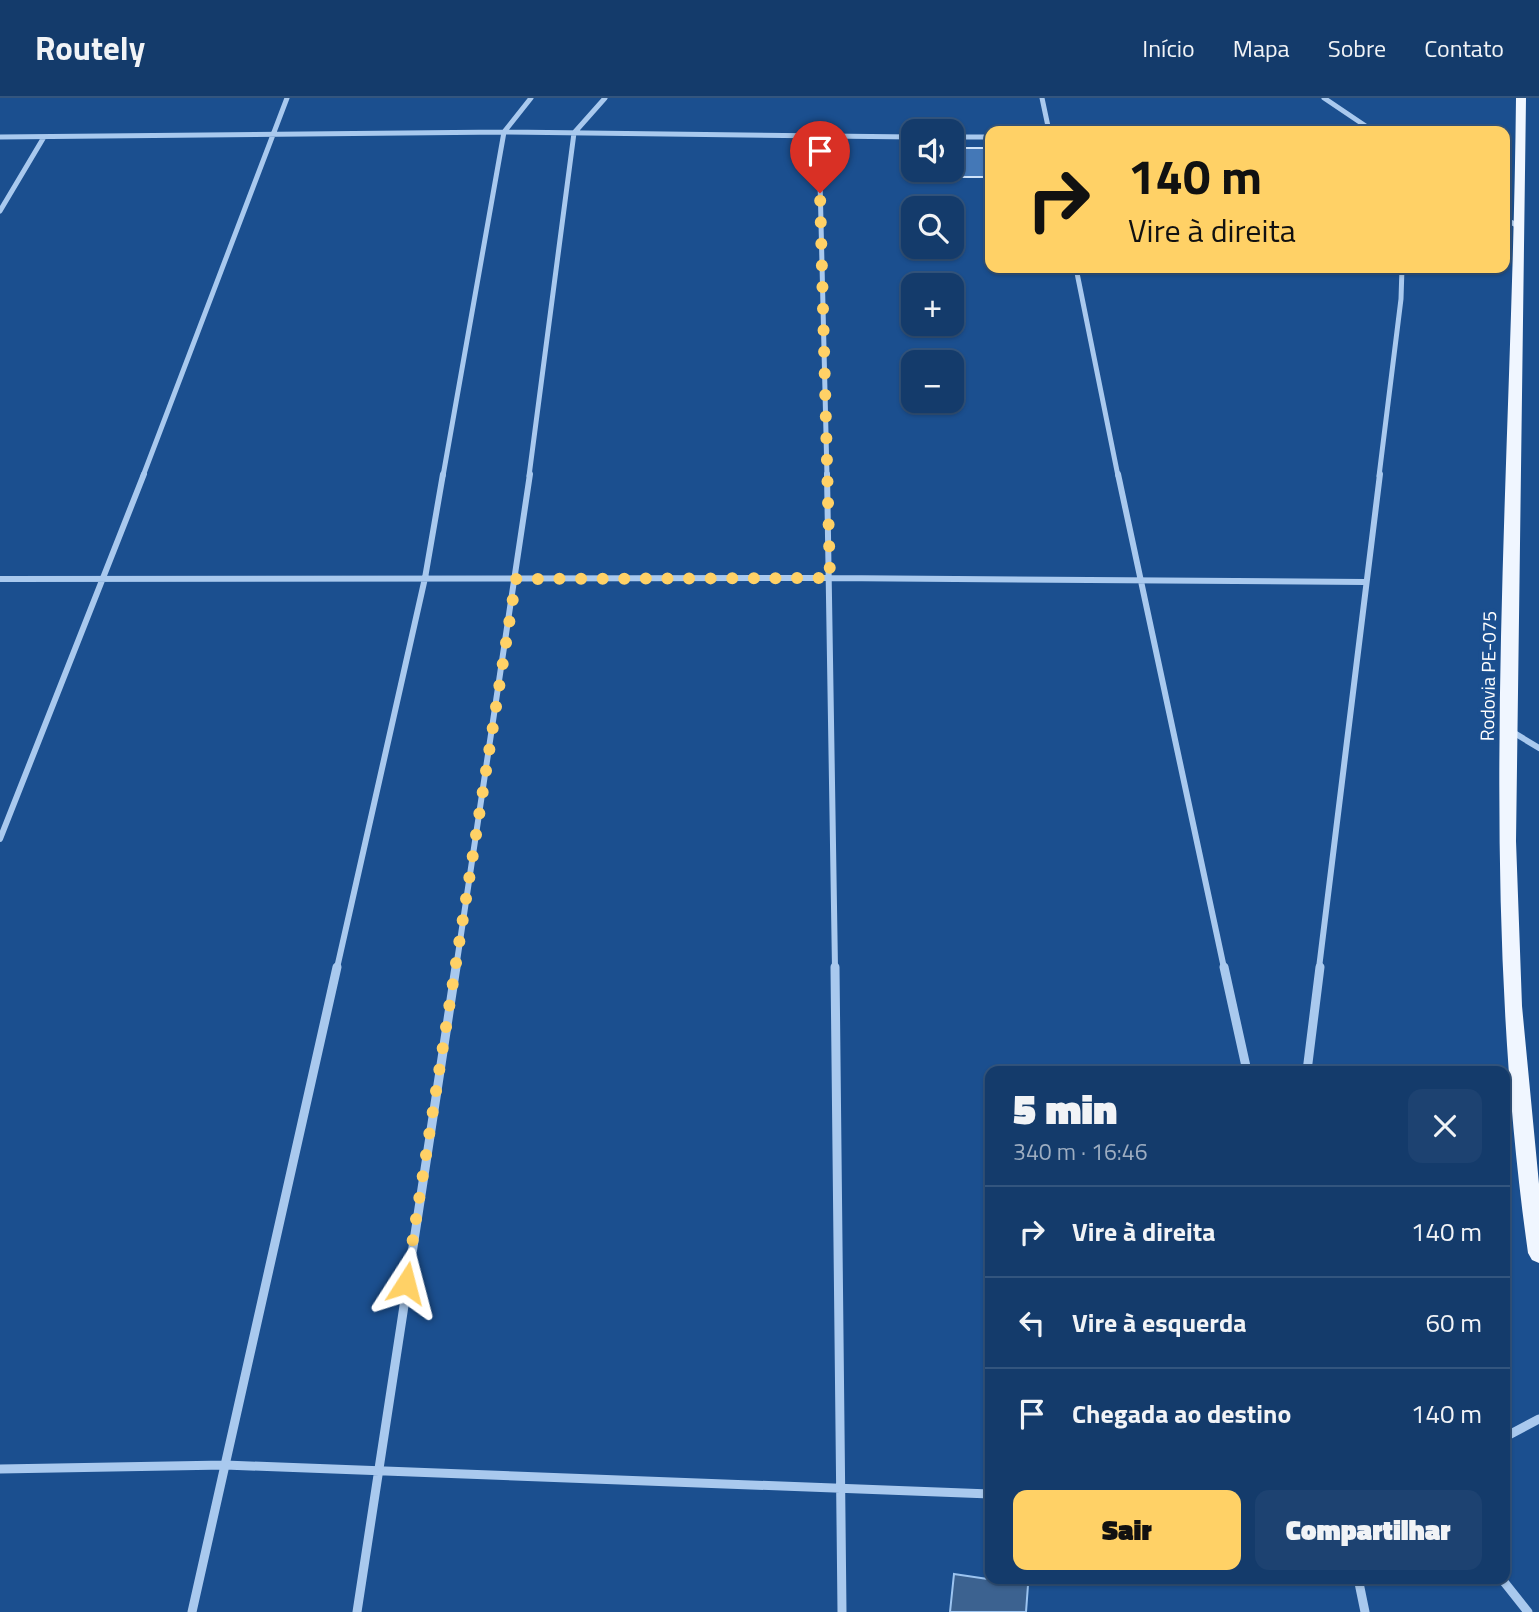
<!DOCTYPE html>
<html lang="pt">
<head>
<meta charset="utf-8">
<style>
  :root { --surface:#143b6b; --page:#1d4271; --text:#f1f3f6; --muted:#9dadc1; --line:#33557e; --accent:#ffd166 }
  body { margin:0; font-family:"Titillium Web",sans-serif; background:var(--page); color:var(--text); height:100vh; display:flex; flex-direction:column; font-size:26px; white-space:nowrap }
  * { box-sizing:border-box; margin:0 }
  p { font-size:23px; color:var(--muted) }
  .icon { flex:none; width:38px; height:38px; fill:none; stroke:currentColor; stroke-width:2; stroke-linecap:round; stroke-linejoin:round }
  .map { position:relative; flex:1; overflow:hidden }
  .drawer { position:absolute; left:985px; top:968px; width:525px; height:518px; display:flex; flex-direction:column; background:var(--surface); border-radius:14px; box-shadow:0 2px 5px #0004,0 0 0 2px var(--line) }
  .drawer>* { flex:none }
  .banner { position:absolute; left:985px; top:28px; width:525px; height:147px; border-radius:14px; box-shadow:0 2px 5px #0004,0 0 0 2px var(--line); background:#ffd166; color:#111; overflow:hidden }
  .buttons { position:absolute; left:901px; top:21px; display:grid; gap:14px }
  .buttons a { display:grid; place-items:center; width:63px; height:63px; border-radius:14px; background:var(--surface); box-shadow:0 2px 5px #0004,0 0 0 2px var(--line); font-size:35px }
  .pin { position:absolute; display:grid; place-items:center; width:60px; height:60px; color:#fff; margin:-72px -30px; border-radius:50% 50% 50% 0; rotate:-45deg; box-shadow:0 0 7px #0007 }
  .pin .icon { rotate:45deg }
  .me { position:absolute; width:77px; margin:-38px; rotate:9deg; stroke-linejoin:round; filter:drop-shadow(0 0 5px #0008) }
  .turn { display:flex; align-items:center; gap:24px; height:147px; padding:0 28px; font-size:32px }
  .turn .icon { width:91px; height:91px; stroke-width:2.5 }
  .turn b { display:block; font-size:49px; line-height:60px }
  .round { display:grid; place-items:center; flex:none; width:74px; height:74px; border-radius:14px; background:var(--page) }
  .summary { display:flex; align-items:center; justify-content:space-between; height:119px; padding:0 28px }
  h1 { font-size:42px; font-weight:800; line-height:52px }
  .primary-button { display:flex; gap:14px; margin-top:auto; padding:14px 28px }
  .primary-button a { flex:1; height:80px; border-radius:14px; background:var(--accent); color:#111; font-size:28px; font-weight:800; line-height:80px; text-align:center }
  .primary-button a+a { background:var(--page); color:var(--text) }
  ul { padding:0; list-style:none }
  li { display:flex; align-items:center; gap:21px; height:91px; padding:0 28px; border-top:2px solid var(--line) }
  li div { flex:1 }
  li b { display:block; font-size:26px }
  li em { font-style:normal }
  header { display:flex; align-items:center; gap:42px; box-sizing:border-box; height:98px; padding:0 35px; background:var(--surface); border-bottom:2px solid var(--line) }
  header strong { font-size:33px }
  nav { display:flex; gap:38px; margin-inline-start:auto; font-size:24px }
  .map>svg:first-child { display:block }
</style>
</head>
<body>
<header>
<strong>Routely</strong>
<nav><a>Início</a><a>Mapa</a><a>Sobre</a><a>Contato</a></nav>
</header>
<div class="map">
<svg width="1539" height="1514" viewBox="0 0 1539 1514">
  <rect width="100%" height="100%" fill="#1b4f8f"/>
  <!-- water -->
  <path fill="#3c6290" stroke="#9cc4f0" stroke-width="2" d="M 954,1476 L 1028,1487 L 1026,1514 L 950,1514 Z"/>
  <!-- building -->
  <path fill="#4478b7" stroke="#cfe3fa" stroke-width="2" d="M 952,50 L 990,50 L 990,79 L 934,79 L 933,72 L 952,72 Z"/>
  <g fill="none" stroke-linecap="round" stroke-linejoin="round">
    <!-- street-far2 -->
    <path stroke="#a9c9ee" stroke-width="5" d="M 1042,0 L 1049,33
      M 1324,0 L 1373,33
      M 0,39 L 504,34 L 914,39
      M 952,39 L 990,39
      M 819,40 L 827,378
      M 0,113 L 44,39
      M 1505,121 L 1520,129
      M 1076,170 L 1118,378
      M 143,378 L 287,0
      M 443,378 L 504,34 L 531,0
      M 529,378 L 574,35 L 605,0
      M 1379,378 L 1401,201 L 1402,170"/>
    <!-- street-far1 -->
    <path stroke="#a9c9ee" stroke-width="6" d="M 827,376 L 835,870
      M 1118,376 L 1224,870
      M 0,481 L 830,480 L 1365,484
      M 1511,633 L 1539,650
      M 0,741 L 144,376
      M 337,870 L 425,480 L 443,376
      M 456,870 L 530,376
      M 1319,870 L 1380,376"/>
    <!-- street -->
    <path stroke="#a9c9ee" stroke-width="9" d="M 835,869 L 842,1514
      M 1224,869 L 1247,973
      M 1307,973 L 1320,869
      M 1505,1339 L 1539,1321
      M 0,1371 L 225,1367 L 990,1396
      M 1358,1480 L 1365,1514
      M 1501,1480 L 1528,1514
      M 192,1514 L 337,869
      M 357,1514 L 456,869"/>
    <!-- primary -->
    <path fill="#f0f6ff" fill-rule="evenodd" d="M 1516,0 L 1526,0 L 1516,743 L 1522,908 L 1539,1086 L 1539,1165 L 1532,1162 L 1528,1155 C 1474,772 1512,385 1516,0 Z"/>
  </g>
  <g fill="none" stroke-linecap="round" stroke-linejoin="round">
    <!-- route -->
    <path stroke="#ffd166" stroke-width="12" stroke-dasharray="0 21.6" d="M 406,1185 L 516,481 L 830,480 L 820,95"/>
  </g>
  <g text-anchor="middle" stroke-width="7" stroke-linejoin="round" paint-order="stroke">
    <!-- street labels -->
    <g font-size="19" fill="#fff" stroke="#1b4f8f">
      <text transform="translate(1488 578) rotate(-89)" y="7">Rodovia PE-075</text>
    </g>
  </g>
</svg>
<div class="buttons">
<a><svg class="icon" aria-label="sound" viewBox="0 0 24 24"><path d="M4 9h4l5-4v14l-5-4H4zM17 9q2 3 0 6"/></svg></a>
<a><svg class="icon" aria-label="search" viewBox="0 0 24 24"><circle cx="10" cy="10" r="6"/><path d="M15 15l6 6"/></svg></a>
<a>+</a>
<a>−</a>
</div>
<div class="pin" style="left:820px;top:95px;background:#d93025"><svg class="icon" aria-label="arrive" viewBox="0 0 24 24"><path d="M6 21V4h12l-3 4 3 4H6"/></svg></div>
<svg class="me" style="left:406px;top:1185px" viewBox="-20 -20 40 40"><path d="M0-17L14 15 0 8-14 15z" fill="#ffd166" stroke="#fff" stroke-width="4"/></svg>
<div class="banner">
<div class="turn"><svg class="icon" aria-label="right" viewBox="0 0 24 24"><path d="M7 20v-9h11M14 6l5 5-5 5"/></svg><div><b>140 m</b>Vire à direita</div></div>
</div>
<section class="drawer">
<div class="summary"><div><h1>5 min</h1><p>340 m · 16:46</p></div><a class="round"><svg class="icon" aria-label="close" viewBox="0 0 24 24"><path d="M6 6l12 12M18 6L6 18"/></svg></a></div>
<ul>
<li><svg class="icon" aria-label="right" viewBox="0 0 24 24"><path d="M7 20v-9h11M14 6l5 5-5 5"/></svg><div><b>Vire à direita</b></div><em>140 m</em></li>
<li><svg class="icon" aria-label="left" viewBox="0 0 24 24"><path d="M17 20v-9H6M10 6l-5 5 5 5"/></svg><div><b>Vire à esquerda</b></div><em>60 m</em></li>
<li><svg class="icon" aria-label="arrive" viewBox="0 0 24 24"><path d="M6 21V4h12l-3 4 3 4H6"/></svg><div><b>Chegada ao destino</b></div><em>140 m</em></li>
</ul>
<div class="primary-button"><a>Sair</a><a>Compartilhar</a></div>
</section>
</div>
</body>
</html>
